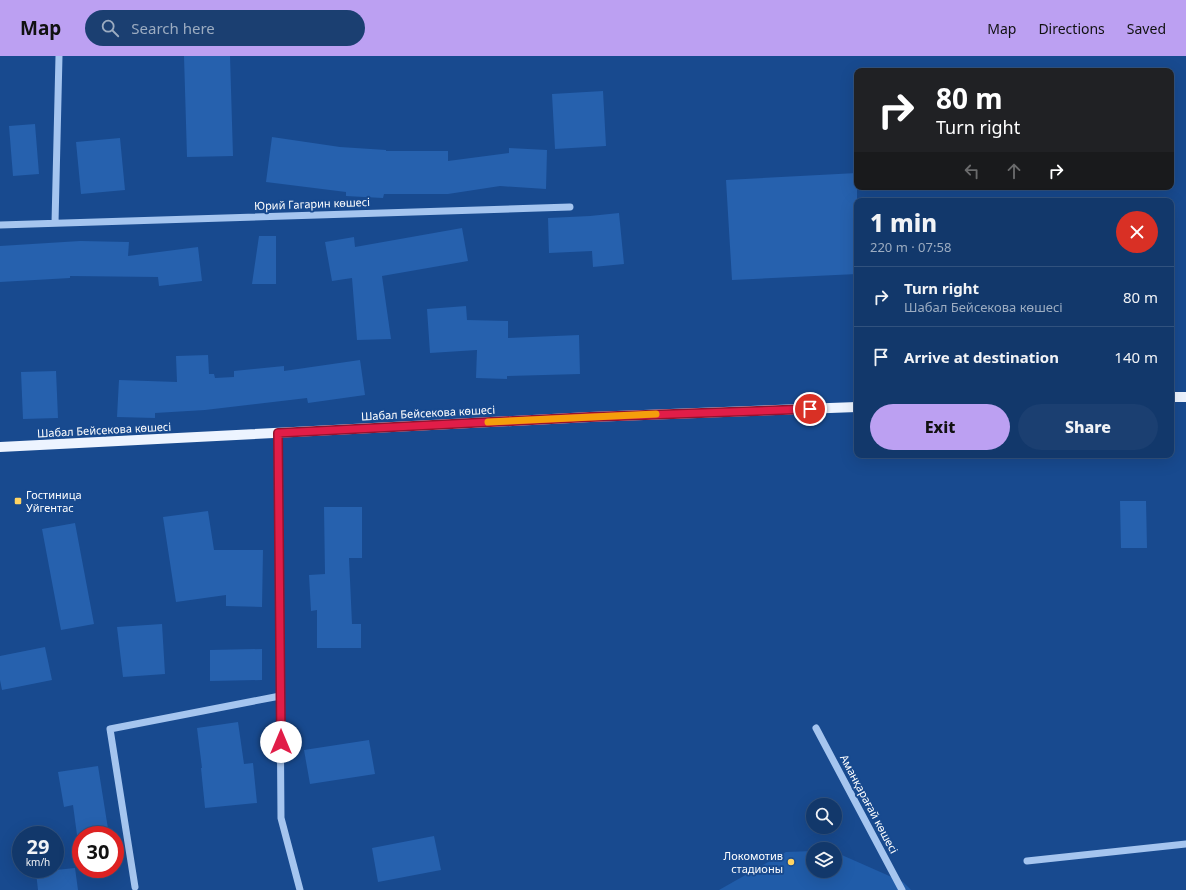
<!DOCTYPE html>
<html lang="en">
<head>
<meta charset="utf-8">
<style>
  :root { --surface:#12386b; --page:#1b3f71; --text:#f1f3f6; --muted:#9cacc1; --line:#31527e; --accent:#bca0f2 }
  body { margin:0; font-family:"Noto Sans",sans-serif; background:var(--page); color:var(--text); height:100vh; display:flex; flex-direction:column; font-size:15px; white-space:nowrap }
  * { box-sizing:border-box; margin:0 }
  p { font-size:13px; color:var(--muted) }
  .icon { flex:none; width:22px; height:22px; fill:none; stroke:currentColor; stroke-width:2; stroke-linecap:round; stroke-linejoin:round }
  .map { position:relative; flex:1; overflow:hidden }
  .sheet { position:absolute; left:854px; top:142px; width:320px; height:260px; display:flex; flex-direction:column; background:var(--surface); border-radius:8px; box-shadow:0 4px 16px #0002,0 0 0 1px var(--line) }
  .sheet>* { flex:none }
  .guide { position:absolute; left:854px; top:12px; width:320px; height:122px; border-radius:8px; box-shadow:0 4px 16px #0002,0 0 0 1px var(--line); background:#202124; color:#fff; overflow:hidden }
  .buttons { position:absolute; left:806px; top:742px; display:grid; gap:8px }
  .buttons a { display:grid; place-items:center; width:36px; height:36px; border-radius:50%; background:var(--surface); box-shadow:0 4px 16px #0002,0 0 0 1px var(--line); font-size:20px }
  .speed { position:absolute; left:12px; top:770px; display:flex; gap:8px; font-size:20px; font-weight:700; text-align:center }
  .speed>* { display:grid; place-content:center; width:52px; height:52px; border-radius:50%; background:var(--surface); box-shadow:0 4px 16px #0002,0 0 0 1px var(--line); line-height:1 }
  .speed small { font-size:10px; font-weight:400 }
  .speed .limit { border:6px solid #d22; background:#fff; color:#111 }
  .pin { position:absolute; display:grid; place-items:center; width:34px; height:34px; color:#fff; margin:-17px; border:2px solid #fff; border-radius:50%; box-shadow:0 1px 4px #0007 }
  .me { position:absolute; width:44px; margin:-22px; rotate:0deg; stroke-linejoin:round; filter:drop-shadow(0 0 3px #0008) }
  .turn { display:flex; align-items:center; gap:14px; height:84px; padding:0 16px; font-size:18px }
  .turn .icon { width:52px; height:52px; stroke-width:2.5 }
  .turn b { display:block; font-size:28px; line-height:34px }
  .lanes { display:flex; align-items:center; height:38px; padding:0 16px; background:#0003; justify-content:center; gap:20px; direction:ltr }
  .lanes .off { opacity:.35 }
  .round { display:grid; place-items:center; flex:none; width:42px; height:42px; border-radius:21px; background:var(--page) }
  .headline { display:flex; align-items:center; justify-content:space-between; height:68px; padding:0 16px }
  h1 { font-size:24px; font-weight:800; line-height:30px }
  .action { display:flex; gap:8px; margin-top:auto; padding:8px 16px }
  .action a { flex:1; height:46px; border-radius:24px; background:var(--accent); color:#111; font-size:16px; font-weight:800; line-height:46px; text-align:center }
  .action a+a { background:var(--page); color:var(--text) }
  ul { padding:0; list-style:none }
  li { display:flex; align-items:center; gap:12px; height:60px; padding:0 16px; border-top:1px solid var(--line) }
  li div { flex:1 }
  li b { display:block; font-size:15px }
  li em { font-style:normal }
  header { display:flex; align-items:center; gap:24px; box-sizing:border-box; height:56px; padding:0 20px; background:var(--accent); color:#111 }
  header strong { font-size:19px }
  nav { display:flex; gap:22px; margin-inline-start:auto; font-size:14px }
  .search { width:280px; height:36px; background:var(--page); display:flex; align-items:center; gap:10px; box-sizing:border-box; padding:0 14px; border-radius:22px; color:var(--muted); font-size:15px }
  .map>svg:first-child { display:block }
</style>
</head>
<body>
<header>
<strong>Map</strong>
<div class="search"><svg class="icon" aria-label="search" viewBox="0 0 24 24"><circle cx="10" cy="10" r="6"/><path d="M15 15l6 6"/></svg>Search here</div>
<nav><a>Map</a><a>Directions</a><a>Saved</a></nav>
</header>
<div class="map">
<svg width="1186" height="834" viewBox="0 0 1186 834">
  <rect width="100%" height="100%" fill="#184a8f"/>
  <!-- green -->
  <path fill="#205ca9" d="M 813,795 L 813,815 L 835,815 L 835,796 L 903,826 L 911,834 L 719,834 L 786,796 Z"/>
  <!-- building -->
  <path fill="#2661ae" d="M 184,0 L 230,0 L 233,100 L 187,101 Z
    M 603,35 L 606,90 L 555,93 L 552,38 Z
    M 35,68 L 39,118 L 13,120 L 9,70 Z
    M 272,81 L 340,91 L 386,94 L 386,95 L 448,95 L 448,105 L 509,97 L 509,92 L 547,94 L 546,133 L 500,130 L 448,138 L 384,138 L 383,142 L 346,140 L 346,136 L 266,126 Z
    M 120,82 L 125,134 L 81,138 L 76,86 Z
    M 857,117 L 857,218 L 732,224 L 726,124 Z
    M 619,157 L 624,208 L 593,211 L 592,195 L 549,197 L 548,162 L 590,160 Z
    M 462,172 L 468,205 L 382,220 L 391,283 L 357,284 L 352,222 L 332,225 L 325,186 L 354,181 L 355,191 Z
    M 259,180 L 276,180 L 276,228 L 252,228 Z
    M 80,185 L 129,186 L 128,200 L 198,191 L 202,225 L 159,230 L 158,221 L 70,220 L 70,222 L 0,226 L 0,190 Z
    M 466,250 L 467,264 L 508,265 L 508,282 L 579,279 L 580,318 L 507,320 L 507,323 L 476,322 L 477,294 L 430,297 L 427,253 Z
    M 208,299 L 209,318 L 214,318 L 215,322 L 234,321 L 234,315 L 284,310 L 284,315 L 360,304 L 365,339 L 308,347 L 307,342 L 205,354 L 155,357 L 155,362 L 117,361 L 119,324 L 177,326 L 176,300 Z
    M 56,315 L 58,362 L 23,363 L 21,316 Z
    M 1120,445 L 1146,445 L 1147,492 L 1121,492 Z
    M 324,451 L 362,451 L 362,502 L 349,502 L 352,568 L 361,568 L 361,592 L 317,592 L 317,554 L 311,555 L 309,519 L 325,518 Z
    M 208,455 L 214,494 L 263,494 L 262,551 L 226,550 L 226,539 L 176,546 L 163,461 Z
    M 75,467 L 94,568 L 61,574 L 42,473 Z
    M 162,568 L 165,618 L 123,621 L 117,571 Z
    M 45,591 L 52,624 L 2,634 L 0,624 L 0,600 Z
    M 262,593 L 262,624 L 210,625 L 210,594 Z
    M 238,666 L 244,708 L 253,707 L 257,747 L 205,752 L 201,712 L 202,712 L 197,672 Z
    M 369,684 L 375,718 L 310,728 L 304,694 Z
    M 98,710 L 109,779 L 77,779 L 73,749 L 64,751 L 58,716 Z
    M 434,780 L 441,814 L 378,826 L 372,792 Z
    M 75,812 L 78,834 L 38,834 L 36,816 Z"/>
  <g fill="none" stroke-linecap="round" stroke-linejoin="round">
    <!-- minor -->
    <path stroke="#a5c5ef" stroke-width="7" d="M 55,167 L 59,0
      M 0,169 L 570,151
      M 278,377 L 281,762 L 300,834
      M 816,672 L 902,834
      M 1027,805 L 1186,788
      M 135,831 L 110,673 L 280,640"/>
    <!-- major -->
    <path stroke="#edf4ff" stroke-width="10" d="M 1171,341 L 1186,341
      M 0,391 L 590,361 L 857,351"/>
  </g>
  <g fill="none" stroke-linecap="round" stroke-linejoin="round">
    <!-- route casing -->
    <g stroke="#92132f" stroke-width="10">
      <path id="route" d="M 281,686 L 278,377 L 590,361 L 810,353"/>
    </g>
    <!-- route -->
    <use href="#route" stroke="#e11d48" stroke-width="7"/>
    <!-- slow -->
    <path stroke="#f59e0b" stroke-width="7" d="M 488,366 L 656,358"/>
  </g>
  <!-- markers -->
  <g fill="#ffd463" stroke="#184a8f" stroke-width="1.5">
    <rect x="14" y="441" width="8" height="8" rx="2"/>
    <circle cx="791" cy="806" r="4"/>
  </g>
  <g text-anchor="middle" stroke-width="4" stroke-linejoin="round" paint-order="stroke">
    <!-- street labels -->
    <g font-size="11" fill="#fff" stroke="#184a8f">
      <text transform="translate(312 148) rotate(-2)" y="4">Юрий Гагарин көшесі</text>
      <text transform="translate(428 357) rotate(-3)" y="4">Шабал Бейсекова көшесі</text>
      <text transform="translate(104 374) rotate(-3)" y="4">Шабал Бейсекова көшесі</text>
      <text transform="translate(869 748) rotate(62)" y="4">Аманқарағай көшесі</text>
    </g>
    <!-- poi labels -->
    <g font-size="11" fill="#fff" stroke="#184a8f" text-anchor="start">
      <text x="26" y="443">Гостиница<tspan x="26" dy="13">Уйгентас</tspan></text>
      <text x="783" y="804" text-anchor="end">Локомотив<tspan x="783" dy="13">стадионы</tspan></text>
    </g>
  </g>
</svg>
<div class="buttons">
<a><svg class="icon" aria-label="search" viewBox="0 0 24 24"><circle cx="10" cy="10" r="6"/><path d="M15 15l6 6"/></svg></a>
<a><svg class="icon" aria-label="layers" viewBox="0 0 24 24"><path d="M12 4l9 5-9 5-9-5zM3 14l9 5 9-5"/></svg></a>
</div>
<div class="speed"><div>29<small>km/h</small></div><div class="limit">30</div></div>
<div class="pin" style="left:810px;top:353px;background:#d93025"><svg class="icon" aria-label="arrive" viewBox="0 0 24 24"><path d="M6 21V4h12l-3 4 3 4H6"/></svg></div>
<svg class="me" style="left:281px;top:686px" viewBox="-20 -20 40 40"><circle r="19" fill="#fff"/><path d="M0-13L10 11 0 6-10 11z" fill="#e11d48"/></svg>
<div class="guide">
<div class="turn"><svg class="icon" aria-label="right" viewBox="0 0 24 24"><path d="M7 20v-9h11M14 6l5 5-5 5"/></svg><div><b>80 m</b>Turn right</div></div>
<div class="lanes"><svg class="icon off" aria-label="left" viewBox="0 0 24 24"><path d="M17 20v-9H6M10 6l-5 5 5 5"/></svg><svg class="icon off" aria-label="ahead" viewBox="0 0 24 24"><path d="M12 20V5M6 11l6-6 6 6"/></svg><svg class="icon" aria-label="right" viewBox="0 0 24 24"><path d="M7 20v-9h11M14 6l5 5-5 5"/></svg></div>
</div>
<section class="sheet">
<div class="headline"><div><h1>1 min</h1><p>220 m · 07:58</p></div><a class="round" style="background:#d93025;color:#fff"><svg class="icon" aria-label="close" viewBox="0 0 24 24"><path d="M6 6l12 12M18 6L6 18"/></svg></a></div>
<ul>
<li><svg class="icon" aria-label="right" viewBox="0 0 24 24"><path d="M7 20v-9h11M14 6l5 5-5 5"/></svg><div><b>Turn right</b><p>Шабал Бейсекова көшесі</p></div><em>80 m</em></li>
<li><svg class="icon" aria-label="arrive" viewBox="0 0 24 24"><path d="M6 21V4h12l-3 4 3 4H6"/></svg><div><b>Arrive at destination</b></div><em>140 m</em></li>
</ul>
<div class="action"><a>Exit</a><a>Share</a></div>
</section>
</div>
</body>
</html>
